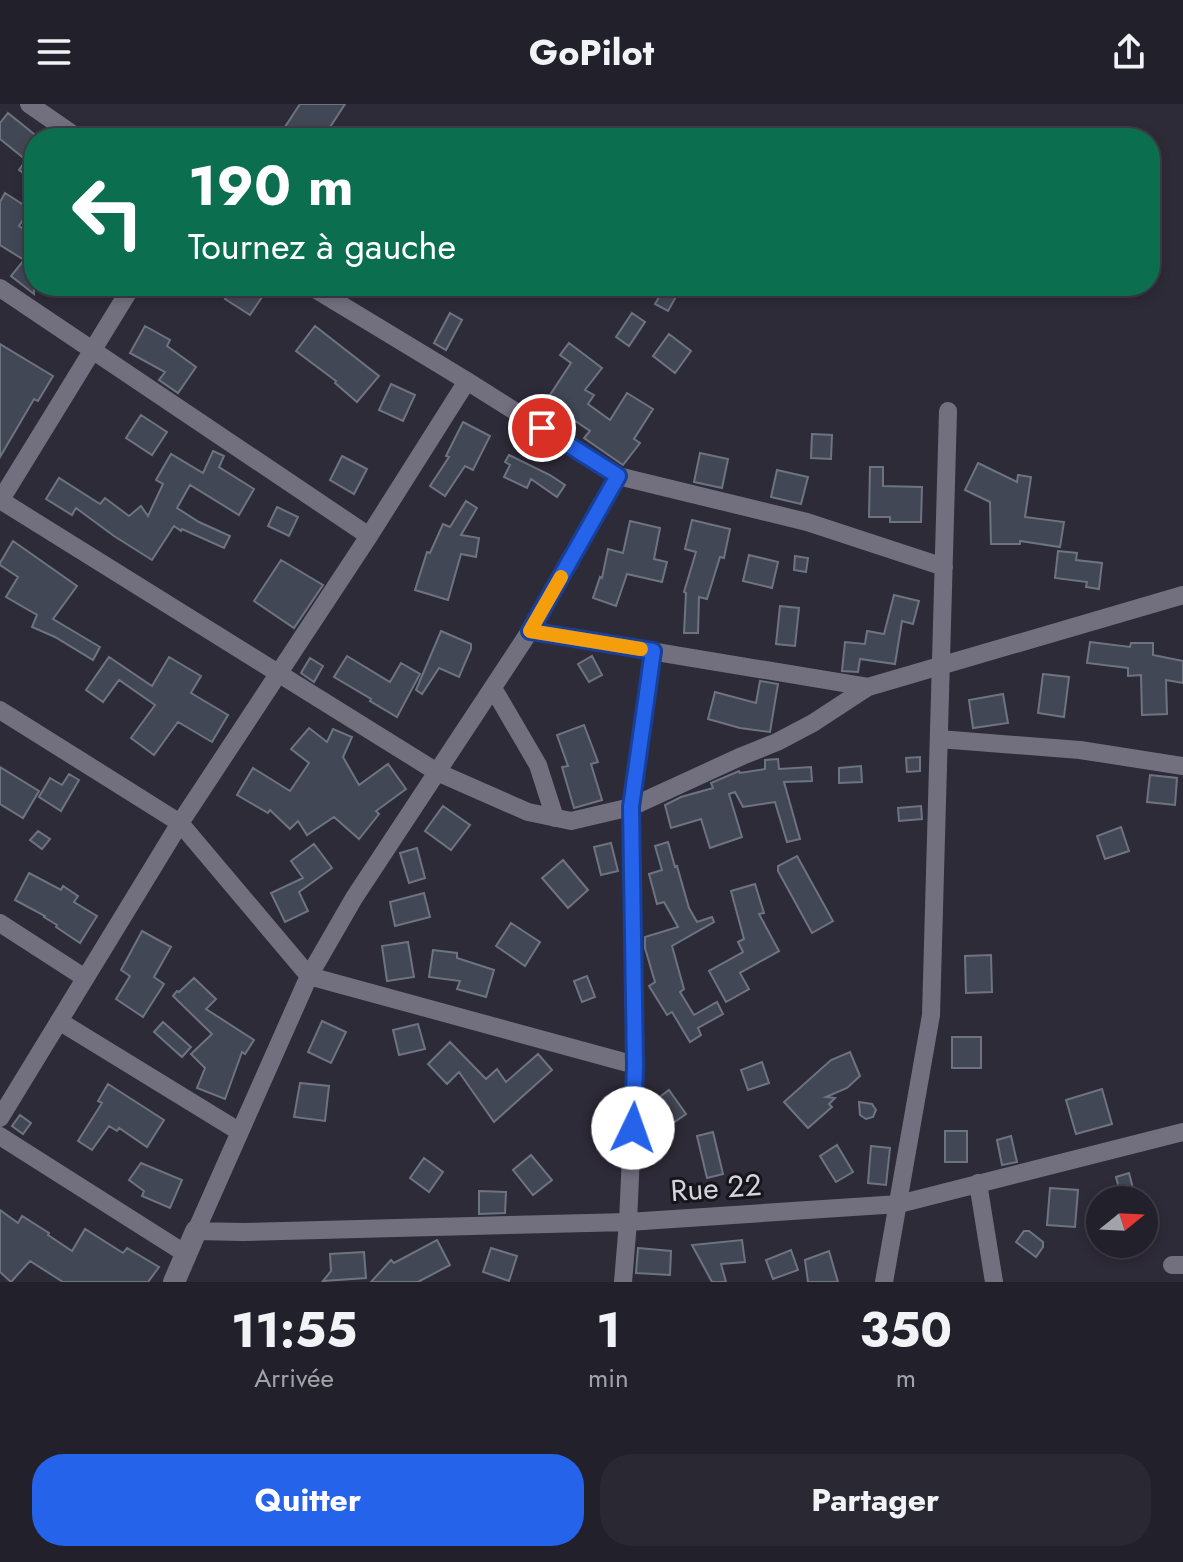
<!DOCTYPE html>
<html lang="fr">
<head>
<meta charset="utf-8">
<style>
  :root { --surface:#22202a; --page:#2a2832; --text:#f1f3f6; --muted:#a2a3a8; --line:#3f3e47; --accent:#2563eb }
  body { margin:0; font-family:Jost,sans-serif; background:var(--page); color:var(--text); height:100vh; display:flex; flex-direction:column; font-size:30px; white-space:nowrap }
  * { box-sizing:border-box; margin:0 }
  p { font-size:26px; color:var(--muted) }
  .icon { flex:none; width:44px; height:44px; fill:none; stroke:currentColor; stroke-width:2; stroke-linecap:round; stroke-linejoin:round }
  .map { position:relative; height:1178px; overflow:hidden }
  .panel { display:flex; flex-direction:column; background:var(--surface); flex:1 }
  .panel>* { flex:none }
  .hud { position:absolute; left:24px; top:24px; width:1136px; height:168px; border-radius:32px; box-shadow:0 4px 12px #0003,0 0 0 2px var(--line); background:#0b6e4f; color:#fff; overflow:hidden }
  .needle { width:52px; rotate:72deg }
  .controls { position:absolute; left:1086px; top:1082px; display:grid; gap:16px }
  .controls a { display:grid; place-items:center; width:72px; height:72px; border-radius:50%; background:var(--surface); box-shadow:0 4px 12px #0003,0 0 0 2px var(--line); font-size:40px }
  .pin { position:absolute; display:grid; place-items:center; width:68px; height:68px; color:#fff; margin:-34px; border:4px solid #fff; border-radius:50%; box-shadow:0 2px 8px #0007 }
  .me { position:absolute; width:88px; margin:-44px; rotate:3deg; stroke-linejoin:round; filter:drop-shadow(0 0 6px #0008) }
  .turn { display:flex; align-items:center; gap:28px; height:168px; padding:0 32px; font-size:36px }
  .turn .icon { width:104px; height:104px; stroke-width:2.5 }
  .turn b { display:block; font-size:56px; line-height:68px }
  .eta { display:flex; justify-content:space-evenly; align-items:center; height:136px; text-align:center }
  .eta b { font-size:48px; font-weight:700; line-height:56px }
  .primary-button { display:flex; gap:16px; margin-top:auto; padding:16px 32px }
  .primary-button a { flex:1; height:92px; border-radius:32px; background:var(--accent); color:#fff; font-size:32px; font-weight:700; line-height:92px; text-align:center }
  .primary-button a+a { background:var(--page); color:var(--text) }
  header { display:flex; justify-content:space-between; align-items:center; height:104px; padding:0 32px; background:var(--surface); font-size:36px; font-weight:700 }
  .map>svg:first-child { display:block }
</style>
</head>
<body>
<header><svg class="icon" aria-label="menu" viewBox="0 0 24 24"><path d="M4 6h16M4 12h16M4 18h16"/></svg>GoPilot<svg class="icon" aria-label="share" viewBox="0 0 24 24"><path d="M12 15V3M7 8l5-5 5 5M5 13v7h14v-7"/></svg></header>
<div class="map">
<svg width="1183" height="1178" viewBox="0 0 1183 1178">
  <rect width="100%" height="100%" fill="#2e2b38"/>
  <!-- building -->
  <path fill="#424755" stroke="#6e7382" stroke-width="2" d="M 300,0 L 345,0 L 323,34 L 295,34 L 283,26 Z
    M 8,9 L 34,30 L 34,77 L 19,66 L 26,56 L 0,35 L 0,19 Z
    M 5,89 L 30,105 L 19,122 L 34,132 L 34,190 L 11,172 L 24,156 L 0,141 L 0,98 Z
    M 234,182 L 253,182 L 264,190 L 250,211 L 225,195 Z
    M 665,182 L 682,182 L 668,207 L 655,200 Z
    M 450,209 L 462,216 L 446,246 L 434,239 Z
    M 632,209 L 645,218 L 629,242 L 616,233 Z
    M 145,222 L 170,236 L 167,242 L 196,263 L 178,289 L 159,276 L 165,268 L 130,249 Z
    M 315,222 L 379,272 L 357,298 L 335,279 L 336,277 L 296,247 Z
    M 669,230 L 691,247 L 675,269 L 653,252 Z
    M 569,239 L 602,264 L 585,286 L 594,291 L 588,300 L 610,316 L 627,289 L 653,305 L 634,335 L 640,339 L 623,361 L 584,334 L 590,327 L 546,297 L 571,259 L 560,251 Z
    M 0,240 L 53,272 L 38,297 L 34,295 L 0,353 Z
    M 391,280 L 415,291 L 403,317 L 379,306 Z
    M 141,311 L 167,328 L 152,351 L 126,334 Z
    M 463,318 L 490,332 L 473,366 L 465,362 L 445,392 L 430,382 L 449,353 L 446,352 Z
    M 812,330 L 832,331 L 831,355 L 811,354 Z
    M 213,347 L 224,352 L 219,363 L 254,385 L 239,411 L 190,381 L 177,404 L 199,418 L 230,432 L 224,444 L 182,425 L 181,427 L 174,422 L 152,456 L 114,432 L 76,404 L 72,411 L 46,395 L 59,374 L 100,400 L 105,394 L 129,412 L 141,402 L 148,412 L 163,380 L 156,376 L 171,350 L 203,369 Z
    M 700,349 L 728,355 L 722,384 L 694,378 Z
    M 509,351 L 550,371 L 565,381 L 557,393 L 531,375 L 527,384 L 504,373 L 510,361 L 505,358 Z
    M 342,352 L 367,365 L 354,390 L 330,376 Z
    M 978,359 L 1017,378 L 1018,371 L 1031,373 L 1025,413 L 1064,418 L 1060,443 L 1020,437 L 1020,440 L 991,440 L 990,398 L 965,386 Z
    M 870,363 L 883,363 L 883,382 L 922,383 L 921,418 L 890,418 L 890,413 L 869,413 Z
    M 777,366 L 808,373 L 801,400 L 771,393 Z
    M 466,397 L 477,404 L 461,431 L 479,434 L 476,453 L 461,450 L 448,496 L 415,486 L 427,448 L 430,449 L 443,420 L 450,423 Z
    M 277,403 L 298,413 L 289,432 L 268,422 Z
    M 692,416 L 730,425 L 724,454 L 720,453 L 707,495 L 699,493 L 698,529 L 684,529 L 686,489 L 684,488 L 696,448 L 685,445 Z
    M 630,417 L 660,424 L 654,455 L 667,458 L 662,478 L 627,470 L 616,502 L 593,494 L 600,473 L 602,474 L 608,445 L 623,449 Z
    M 13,437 L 77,482 L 53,515 L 100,543 L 93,556 L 55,533 L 32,523 L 37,511 L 6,493 L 18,473 L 0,461 L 0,459 Z
    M 1058,447 L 1077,449 L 1076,456 L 1102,459 L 1099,485 L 1086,483 L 1087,478 L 1055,474 Z
    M 749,451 L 778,458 L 772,484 L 743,477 Z
    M 795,452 L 808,454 L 806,468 L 794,466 Z
    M 281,456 L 323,481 L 294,524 L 254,497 Z
    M 894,491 L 919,497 L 913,520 L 902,517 L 895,560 L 860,555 L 858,568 L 842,567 L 845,538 L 865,540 L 867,527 L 884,530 Z
    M 780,502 L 799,504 L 795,542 L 776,540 Z
    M 441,527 L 471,540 L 471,545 L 459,573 L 439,564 L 422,590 L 416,586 Z
    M 1090,538 L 1130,543 L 1131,539 L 1153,539 L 1153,551 L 1183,557 L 1183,579 L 1166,576 L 1167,610 L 1142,611 L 1141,571 L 1128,572 L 1128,564 L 1087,559 Z
    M 347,552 L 390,578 L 401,559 L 420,570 L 397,613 L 370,597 L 371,595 L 334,573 Z
    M 592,552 L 602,571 L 589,578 L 578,560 Z
    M 109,553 L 152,582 L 169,553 L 201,572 L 191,589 L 228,611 L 212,638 L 178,618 L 154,651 L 131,634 L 155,601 L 119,576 L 103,598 L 86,586 Z
    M 310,554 L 323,562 L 314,578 L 301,569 Z
    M 1043,570 L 1069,573 L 1064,613 L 1038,609 Z
    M 760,577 L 778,580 L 770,628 L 740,624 L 708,615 L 715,588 L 756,599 Z
    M 1003,590 L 1008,619 L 973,624 L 969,596 Z
    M 584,621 L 598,658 L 591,660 L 602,696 L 574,704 L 562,663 L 568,662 L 557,631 Z
    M 309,624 L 327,638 L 333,625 L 352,633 L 343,653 L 359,681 L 388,660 L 406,685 L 376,707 L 379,710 L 359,735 L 334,713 L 307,731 L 298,717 L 290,725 L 270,706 L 268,709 L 237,691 L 253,664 L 290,687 L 309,659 L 291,645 Z
    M 920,653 L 920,667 L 907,668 L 906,654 Z
    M 778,655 L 779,665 L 811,663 L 812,677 L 784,678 L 800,735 L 787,738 L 775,698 L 743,703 L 735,688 L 729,690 L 742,733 L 710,744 L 701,715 L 671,724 L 665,701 L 681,693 L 713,684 L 711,679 L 739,667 L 740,669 L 765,665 L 765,656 Z
    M 861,662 L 862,678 L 839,679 L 839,664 Z
    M 0,663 L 39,687 L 23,714 L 0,700 Z
    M 69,670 L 79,676 L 61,707 L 39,693 L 50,674 L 62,681 Z
    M 1150,671 L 1177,674 L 1175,701 L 1147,698 Z
    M 443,702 L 470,721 L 451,746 L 425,727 Z
    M 921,702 L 922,715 L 899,717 L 898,704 Z
    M 1121,723 L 1129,747 L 1105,755 L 1097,732 Z
    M 38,727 L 50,735 L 42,745 L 30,736 Z
    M 668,738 L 675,763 L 677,762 L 689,804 L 697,818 L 712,813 L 714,818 L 672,842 L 684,885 L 680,888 L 694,911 L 717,898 L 723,910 L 698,924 L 701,931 L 690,938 L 672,908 L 667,911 L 649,882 L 655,878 L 645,844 L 645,833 L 678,823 L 664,798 L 657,800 L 649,770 L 662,766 L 655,742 Z
    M 611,739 L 618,767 L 601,771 L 594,743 Z
    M 314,740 L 332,764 L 299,788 L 308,807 L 285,818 L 271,789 L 303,774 L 291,757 Z
    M 417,744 L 425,774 L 409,779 L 400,749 Z
    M 797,752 L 833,817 L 812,829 L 778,767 L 778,762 Z
    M 563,756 L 588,786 L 568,804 L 542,774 Z
    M 29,769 L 61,786 L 63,782 L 78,792 L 74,798 L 97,812 L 80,839 L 56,823 L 57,821 L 44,813 L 45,812 L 15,796 Z
    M 755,780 L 764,809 L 759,810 L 779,847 L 740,869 L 749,885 L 726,898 L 709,867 L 743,848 L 738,838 L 744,835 L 731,787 Z
    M 424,789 L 430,813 L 395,822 L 390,798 Z
    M 511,819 L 540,838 L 525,862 L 496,842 Z
    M 142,827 L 171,843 L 154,873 L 164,880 L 143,913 L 116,895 L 130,872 L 121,866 Z
    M 408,838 L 414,873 L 387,877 L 382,842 Z
    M 433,846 L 457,849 L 457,854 L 494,866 L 486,893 L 457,885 L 460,877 L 429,873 Z
    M 991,851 L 992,888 L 966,889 L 965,852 Z
    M 587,872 L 595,893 L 582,898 L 574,877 Z
    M 194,874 L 216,895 L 206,905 L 254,936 L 245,950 L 242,948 L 225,995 L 197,984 L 205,964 L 191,950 L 212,930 L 173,892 L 177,887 L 179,888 Z
    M 322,917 L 346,928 L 331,959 L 308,948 Z
    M 163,918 L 191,943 L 182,953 L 154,928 Z
    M 418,920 L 425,945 L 399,951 L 393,926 Z
    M 952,933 L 981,933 L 981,964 L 952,964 Z
    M 450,938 L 486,975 L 497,965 L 506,978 L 538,950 L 552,966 L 494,1018 L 459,968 L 447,980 L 428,960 Z
    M 850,948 L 860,972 L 847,984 L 826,993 L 835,994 L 829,1000 L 832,1003 L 808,1024 L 784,998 L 831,956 Z
    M 762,958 L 769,979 L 748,986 L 741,966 Z
    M 300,979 L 329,982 L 325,1017 L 294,1013 Z
    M 108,980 L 164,1016 L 147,1043 L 119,1024 L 117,1027 L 109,1022 L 92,1046 L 78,1037 L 102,999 L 98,997 Z
    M 1102,985 L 1112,1020 L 1076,1030 L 1066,996 Z
    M 669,986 L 686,1010 L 666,1024 L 649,1001 Z
    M 859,998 L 872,1000 L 876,1006 L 873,1013 L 866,1015 L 860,1011 Z
    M 20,1011 L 31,1019 L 23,1030 L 12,1022 Z
    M 945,1027 L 967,1027 L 967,1058 L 945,1058 Z
    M 713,1028 L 723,1070 L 707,1074 L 697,1032 Z
    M 1011,1032 L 1017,1058 L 1002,1061 L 997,1036 Z
    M 837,1041 L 853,1068 L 836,1078 L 820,1052 Z
    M 871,1042 L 890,1044 L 886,1081 L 868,1079 Z
    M 531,1051 L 552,1076 L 533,1091 L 513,1066 Z
    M 424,1054 L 443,1068 L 429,1088 L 410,1074 Z
    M 141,1059 L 182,1076 L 170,1104 L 142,1092 L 144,1087 L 129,1076 Z
    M 1129,1069 L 1136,1096 L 1122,1096 L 1116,1073 Z
    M 1050,1084 L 1078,1086 L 1075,1123 L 1047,1121 Z
    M 479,1087 L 506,1088 L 505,1109 L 479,1110 Z
    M 0,1106 L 18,1119 L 22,1112 L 49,1129 L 48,1131 L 72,1147 L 85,1125 L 123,1149 L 127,1144 L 159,1163 L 148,1178 L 63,1178 L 30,1157 L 11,1178 L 0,1168 Z
    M 1024,1127 L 1029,1127 L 1043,1138 L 1043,1143 L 1036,1153 L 1016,1138 Z
    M 437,1136 L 450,1161 L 418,1178 L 371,1178 L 391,1156 L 394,1159 Z
    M 742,1136 L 745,1158 L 721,1160 L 726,1178 L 712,1178 L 692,1141 Z
    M 491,1144 L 517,1152 L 509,1177 L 483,1168 Z
    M 638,1144 L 671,1147 L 670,1171 L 636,1169 Z
    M 791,1146 L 798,1166 L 773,1175 L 766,1156 Z
    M 829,1147 L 838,1178 L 808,1178 L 805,1156 Z
    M 364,1148 L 366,1174 L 323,1177 L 331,1167 L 330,1150 Z"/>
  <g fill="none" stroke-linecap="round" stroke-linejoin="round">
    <!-- minor -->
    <path stroke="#72707f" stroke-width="18" d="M 29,0 L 78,34
      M 310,182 L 467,277 L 618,372 L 807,418 L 944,463
      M 0,184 L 369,432
      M 618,372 L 530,527 L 354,794 L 309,872 L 196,1127 L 243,1128 L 628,1118 L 899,1100 L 1183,1028
      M 0,396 L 437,668 L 528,708 L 571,717 L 631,703 L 742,652 L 777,638 L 813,619 L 868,583
      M 0,397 L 132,182
      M 530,527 L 868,583 L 1183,491
      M 493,584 L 538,661 L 555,714
      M 0,606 L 180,719 L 309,872 L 635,961
      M 939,635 L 1080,646 L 1183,662
      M 0,819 L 85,874
      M 59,917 L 240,1028
      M 0,1014 L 180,719 L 369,432 L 467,277
      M 0,1032 L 186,1150
      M 978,1079 L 994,1178
      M 1172,1161 L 1183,1161
      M 623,1178 L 628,1118 L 635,961 L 631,703 L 653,547
      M 884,1178 L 931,911 L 948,307"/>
    <!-- tertiary -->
    <path stroke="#72707f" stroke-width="22" d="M 174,1178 L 196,1127"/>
  </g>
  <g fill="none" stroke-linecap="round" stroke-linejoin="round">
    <!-- route casing -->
    <g stroke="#184099" stroke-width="20">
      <path id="route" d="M 542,324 L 618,372 L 530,527 L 653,547 L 631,703 L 635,961 L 633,1024"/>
    </g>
    <!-- route -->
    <use href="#route" stroke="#2563eb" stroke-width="14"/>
    <!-- slow -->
    <path stroke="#f59e0b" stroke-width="14" d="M 561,473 L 530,527 L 641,545"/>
  </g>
  <g text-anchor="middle" stroke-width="6" stroke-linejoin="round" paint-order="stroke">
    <!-- street labels -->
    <g font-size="30" fill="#d5d4dd" stroke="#16151b">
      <text transform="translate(716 1084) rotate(-4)" y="10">Rue 22</text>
    </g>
  </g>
</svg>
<div class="controls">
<a><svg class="needle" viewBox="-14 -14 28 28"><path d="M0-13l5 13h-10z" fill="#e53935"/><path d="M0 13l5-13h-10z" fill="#a2a3a8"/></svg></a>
</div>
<div class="pin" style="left:542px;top:324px;background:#d93025"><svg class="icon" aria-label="arrive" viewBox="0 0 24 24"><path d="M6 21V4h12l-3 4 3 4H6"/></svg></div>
<svg class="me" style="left:633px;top:1024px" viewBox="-20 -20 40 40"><circle r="19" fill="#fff"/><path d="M0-13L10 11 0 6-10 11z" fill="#2563eb"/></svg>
<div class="hud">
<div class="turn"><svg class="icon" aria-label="left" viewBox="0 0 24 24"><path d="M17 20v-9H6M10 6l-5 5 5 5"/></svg><div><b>190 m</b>Tournez à gauche</div></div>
</div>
</div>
<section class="panel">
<div class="eta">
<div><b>11:55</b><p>Arrivée</p></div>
<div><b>1</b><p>min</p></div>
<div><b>350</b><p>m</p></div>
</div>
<div class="primary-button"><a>Quitter</a><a>Partager</a></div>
</section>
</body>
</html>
